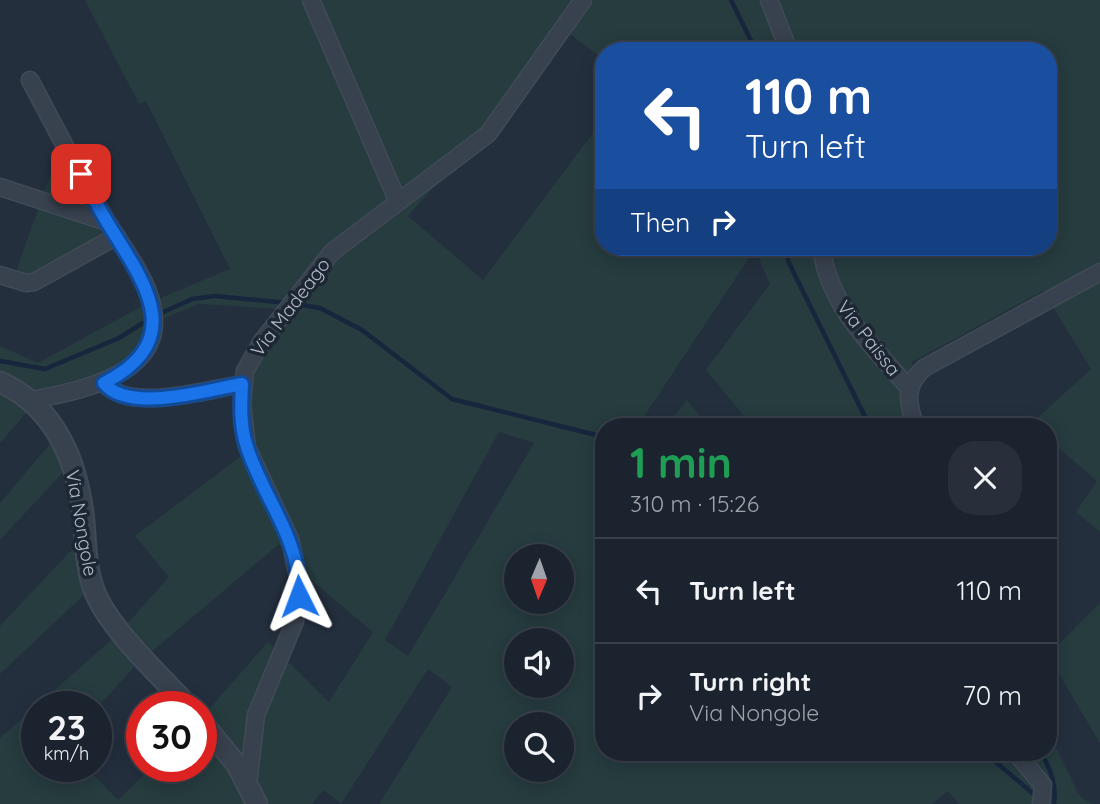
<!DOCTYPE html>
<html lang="en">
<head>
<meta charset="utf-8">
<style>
  :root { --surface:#1b232e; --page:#282f3a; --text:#f1f3f6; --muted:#a0a4aa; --line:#39404a }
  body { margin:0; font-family:Quicksand,sans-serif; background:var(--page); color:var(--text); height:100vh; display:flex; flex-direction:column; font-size:26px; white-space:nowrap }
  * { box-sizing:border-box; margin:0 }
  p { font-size:23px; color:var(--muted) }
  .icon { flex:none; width:38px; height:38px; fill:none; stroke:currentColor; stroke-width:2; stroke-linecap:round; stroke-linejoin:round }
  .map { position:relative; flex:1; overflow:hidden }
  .details { position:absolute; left:595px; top:418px; width:462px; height:343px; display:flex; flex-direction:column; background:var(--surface); border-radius:28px; box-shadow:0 4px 18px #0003,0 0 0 2px var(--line) }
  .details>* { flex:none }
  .hud { position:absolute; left:595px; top:42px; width:462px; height:214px; border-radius:28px; box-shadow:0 4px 18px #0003,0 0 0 2px var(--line); background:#1a4fa0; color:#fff; overflow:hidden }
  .needle { width:46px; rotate:182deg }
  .controls { position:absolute; left:504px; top:544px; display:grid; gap:14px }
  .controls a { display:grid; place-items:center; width:70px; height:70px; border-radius:50%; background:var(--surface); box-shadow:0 4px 18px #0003,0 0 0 2px var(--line); font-size:35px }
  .speed { position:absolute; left:21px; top:691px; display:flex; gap:14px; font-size:35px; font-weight:700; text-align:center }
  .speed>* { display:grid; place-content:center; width:91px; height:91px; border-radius:50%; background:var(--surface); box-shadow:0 4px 18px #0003,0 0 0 2px var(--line); line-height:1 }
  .speed small { font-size:18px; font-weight:400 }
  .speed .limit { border:10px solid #d22; background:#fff; color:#111 }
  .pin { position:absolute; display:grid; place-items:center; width:60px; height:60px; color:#fff; margin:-30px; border-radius:14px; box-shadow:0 4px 10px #0006 }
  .me { position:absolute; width:77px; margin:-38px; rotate:357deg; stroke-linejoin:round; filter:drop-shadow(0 0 5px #0008) }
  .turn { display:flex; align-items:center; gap:24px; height:147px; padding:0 35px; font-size:32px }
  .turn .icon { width:91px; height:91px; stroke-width:2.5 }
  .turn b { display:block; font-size:49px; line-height:60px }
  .then { display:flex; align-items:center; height:66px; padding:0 35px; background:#0003; gap:14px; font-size:26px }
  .round { display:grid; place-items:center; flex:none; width:74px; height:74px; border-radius:28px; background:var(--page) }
  .head { display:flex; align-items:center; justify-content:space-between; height:119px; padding:0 35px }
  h1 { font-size:42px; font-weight:700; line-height:52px; color:#1e9e55 }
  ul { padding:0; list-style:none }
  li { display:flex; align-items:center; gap:21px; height:105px; padding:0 35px; border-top:2px solid var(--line) }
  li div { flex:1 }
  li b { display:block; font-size:26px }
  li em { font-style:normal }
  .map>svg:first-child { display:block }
</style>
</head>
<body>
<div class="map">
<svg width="1100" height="804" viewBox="0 0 1100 804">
  <rect width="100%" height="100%" fill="#242f3e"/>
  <!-- green -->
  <path fill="#263c3f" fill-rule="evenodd" d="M 85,0 L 1100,0 L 1100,532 L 1076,512 L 1097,481 L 1048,439 L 1048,427 L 1031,424 L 1091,369 L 1043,291 L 912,362 L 913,407 L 921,427 L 753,427 L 706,370 L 770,284 L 755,249 L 639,424 L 647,427 L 604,427 L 604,752 L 1048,752 L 1048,731 L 1079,795 L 1091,804 L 959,804 L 948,791 L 932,804 L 379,804 L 452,687 L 428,669 L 341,804 L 324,790 L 312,804 L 0,804 L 0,738 L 117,635 L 169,577 L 135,536 L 245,453 L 241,373 L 280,309 L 199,304 L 157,321 L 137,351 L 117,371 L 28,411 L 0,443 L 0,346 L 38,363 L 146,304 L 230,269 L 146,101 L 139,104 ZM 570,34 L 604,60 L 604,51 L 1048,51 L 1048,247 L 604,247 L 604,118 L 483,280 L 408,216 ZM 499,432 L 534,443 L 408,656 L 385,640 ZM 279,544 L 306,576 L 373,632 L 329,702 L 268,642 L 201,718 L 201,766 L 152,767 L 118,800 L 85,766 L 37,766 L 37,707 L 96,709 L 137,664 ZM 516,556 L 562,556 L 562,602 L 516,602 ZM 516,640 L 562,640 L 562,686 L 516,686 ZM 516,724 L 562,724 L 562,770 L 516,770 Z
    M 61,145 L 113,239 L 34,281 L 14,277 Z
    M 687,400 L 709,427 L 665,427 Z
    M 54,439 L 66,469 L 0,540 L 0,503 Z
    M 80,541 L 88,591 L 0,674 L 0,626 Z
    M 1100,603 L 1100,743 L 1048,655 Z"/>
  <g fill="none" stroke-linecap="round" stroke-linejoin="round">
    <!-- stream -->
    <path stroke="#17263c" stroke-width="4.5" d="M 731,0 L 756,51
      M 785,247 L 789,263 L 870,427
      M 296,304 L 320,308 L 362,330 L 452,399 L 604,437
      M 157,315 L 192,299 L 215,296 L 287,303
      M 0,361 L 45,369 L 119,338 L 143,323
      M 984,752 L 1037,797
      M 1041,752 C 1050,769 1057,785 1054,804"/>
    <!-- minor casing -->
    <g stroke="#414a57" stroke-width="19">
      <path id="minor" d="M 311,0 L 398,202
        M 769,0 L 789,51
        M 30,80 C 55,127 79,174 106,220 C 120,243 137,264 147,289 C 180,371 89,389 32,400
        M 0,187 L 107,222
        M 821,247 C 829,306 871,345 909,388
        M 0,275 L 26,283 L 34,282 L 117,236
        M 104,383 C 128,413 207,390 242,384
        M 916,427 C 907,403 904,386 924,368 L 1100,272
        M 1015,752 L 1043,785 L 1041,804
        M 248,785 L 256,715 L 295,621 L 299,583 L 290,539 L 247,447 L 242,403 L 245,371 L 262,341 L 332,252 L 488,134 L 583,0"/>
    </g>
    <!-- tertiary casing -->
    <g stroke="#414a57" stroke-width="23">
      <path id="tertiary" d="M 0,382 C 57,408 78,463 84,522 C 86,546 86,572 96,595 C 114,634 160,675 189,707
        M 201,721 L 237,765 L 257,804"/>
    </g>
    <!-- minor -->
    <use href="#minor" stroke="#38414e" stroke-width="16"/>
    <!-- tertiary -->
    <use href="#tertiary" stroke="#38414e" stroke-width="19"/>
  </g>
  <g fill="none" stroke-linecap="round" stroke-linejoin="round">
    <!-- route casing -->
    <g stroke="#114b97" stroke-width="18">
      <path id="route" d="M 81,174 C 90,190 98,207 107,222 C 143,281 190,339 104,383 C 128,414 208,390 242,384 C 241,404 240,425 246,444 C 262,498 301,537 299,596"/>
    </g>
    <!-- route -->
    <use href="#route" stroke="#1a73e8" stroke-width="12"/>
  </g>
  <g text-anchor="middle" stroke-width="7" stroke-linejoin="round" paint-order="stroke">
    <!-- street labels -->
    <g font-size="19" fill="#b4bcc9" stroke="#1d2633">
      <text transform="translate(290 307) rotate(-53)" y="7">Via Madeago</text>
      <text transform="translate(869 338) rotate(52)" y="7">Via Paissa</text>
      <text transform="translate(82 523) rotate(80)" y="7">Via Nongole</text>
    </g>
  </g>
</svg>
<div class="controls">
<a><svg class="needle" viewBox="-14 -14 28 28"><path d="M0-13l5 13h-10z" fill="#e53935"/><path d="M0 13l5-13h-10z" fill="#a0a4aa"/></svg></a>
<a><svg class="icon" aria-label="sound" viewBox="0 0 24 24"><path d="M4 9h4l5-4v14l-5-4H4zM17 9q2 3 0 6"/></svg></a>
<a><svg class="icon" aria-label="search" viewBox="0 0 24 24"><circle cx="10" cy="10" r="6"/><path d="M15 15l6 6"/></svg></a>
</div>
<div class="speed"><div>23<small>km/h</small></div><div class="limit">30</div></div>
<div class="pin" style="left:81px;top:174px;background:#d93025"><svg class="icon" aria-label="arrive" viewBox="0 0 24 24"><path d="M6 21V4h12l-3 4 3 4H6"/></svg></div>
<svg class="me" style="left:299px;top:596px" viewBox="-20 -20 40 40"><path d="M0-17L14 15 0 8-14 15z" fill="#1a73e8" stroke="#fff" stroke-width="4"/></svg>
<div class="hud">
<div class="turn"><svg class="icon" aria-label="left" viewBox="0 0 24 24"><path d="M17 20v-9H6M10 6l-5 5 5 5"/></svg><div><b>110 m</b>Turn left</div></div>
<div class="then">Then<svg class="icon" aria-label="right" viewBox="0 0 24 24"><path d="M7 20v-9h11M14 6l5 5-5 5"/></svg></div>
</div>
<section class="details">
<div class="head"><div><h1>1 min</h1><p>310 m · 15:26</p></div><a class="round"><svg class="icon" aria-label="close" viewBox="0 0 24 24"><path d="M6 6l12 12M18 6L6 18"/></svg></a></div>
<ul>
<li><svg class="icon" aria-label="left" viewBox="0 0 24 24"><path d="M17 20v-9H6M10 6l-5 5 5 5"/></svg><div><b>Turn left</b></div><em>110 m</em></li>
<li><svg class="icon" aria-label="right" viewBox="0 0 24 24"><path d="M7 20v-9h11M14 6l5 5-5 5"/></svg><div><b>Turn right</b><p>Via Nongole</p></div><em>70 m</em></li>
</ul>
</section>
</div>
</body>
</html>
